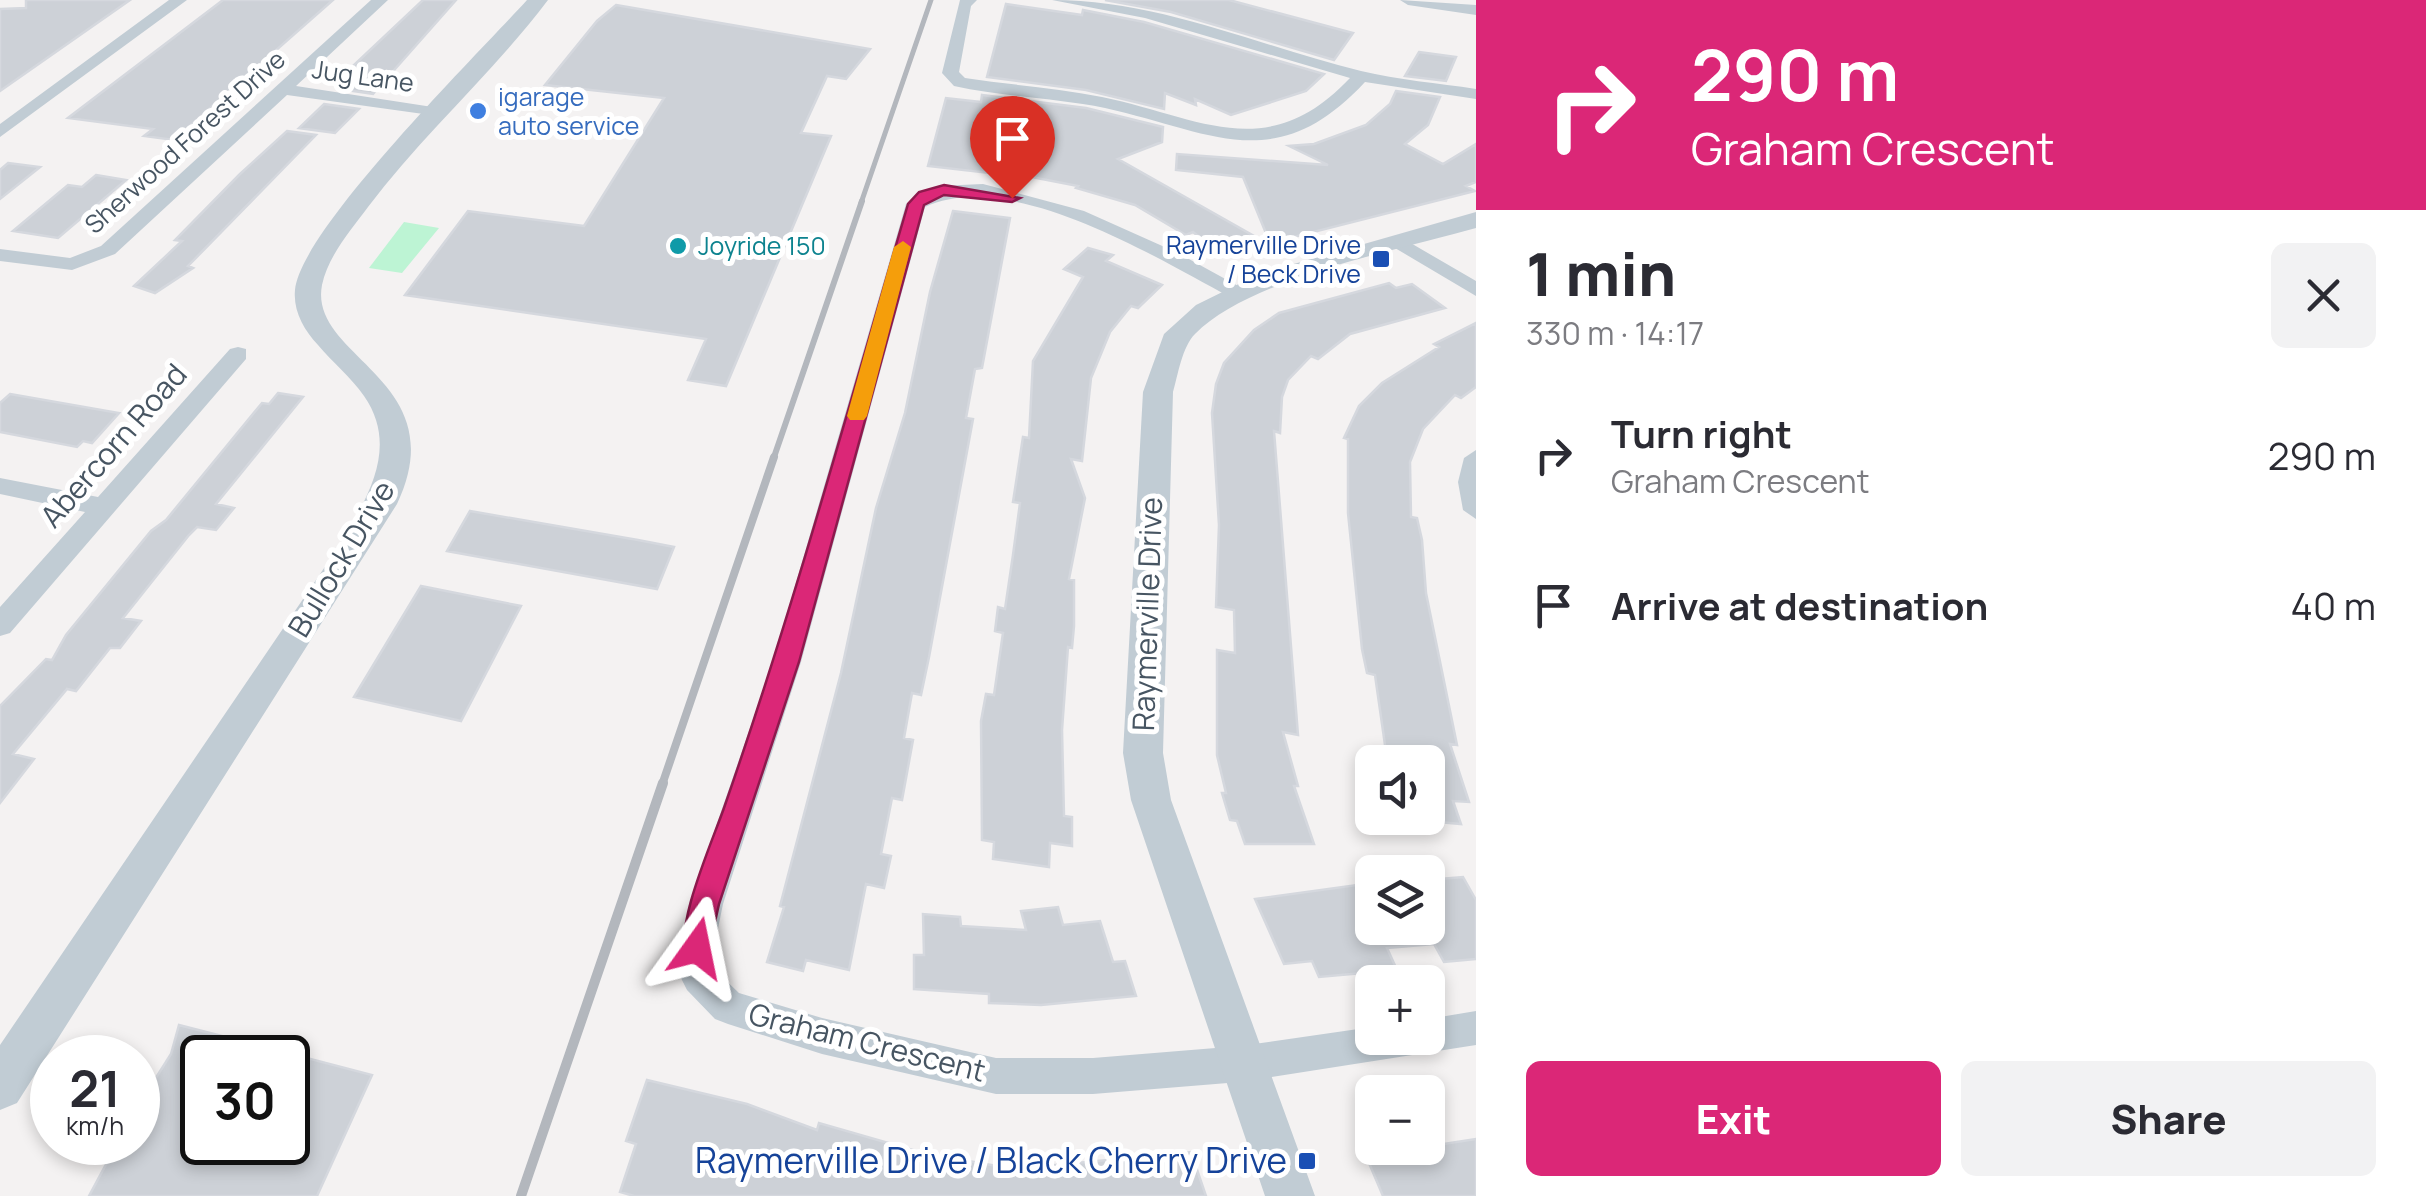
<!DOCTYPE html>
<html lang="en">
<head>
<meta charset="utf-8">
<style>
  :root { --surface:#fff; --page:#f2f2f3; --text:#2b2b33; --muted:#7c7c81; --accent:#db2777 }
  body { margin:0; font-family:Manrope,sans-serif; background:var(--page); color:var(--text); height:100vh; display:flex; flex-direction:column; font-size:38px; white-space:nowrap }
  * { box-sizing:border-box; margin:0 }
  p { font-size:32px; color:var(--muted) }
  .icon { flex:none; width:55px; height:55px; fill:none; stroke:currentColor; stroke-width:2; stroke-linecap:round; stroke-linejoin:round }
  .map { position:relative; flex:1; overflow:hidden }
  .drawer { display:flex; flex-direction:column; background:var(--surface); width:950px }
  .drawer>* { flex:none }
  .banner { background:#db2777; color:#fff; overflow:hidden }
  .tools { position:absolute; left:1355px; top:745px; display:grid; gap:20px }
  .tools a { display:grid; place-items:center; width:90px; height:90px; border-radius:15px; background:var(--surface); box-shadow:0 5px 15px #0003; font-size:50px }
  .speed { position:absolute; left:30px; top:1035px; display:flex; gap:20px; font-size:50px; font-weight:700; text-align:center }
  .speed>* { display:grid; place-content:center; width:130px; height:130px; border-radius:50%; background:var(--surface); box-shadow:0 5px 15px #0003; line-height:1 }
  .speed small { font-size:25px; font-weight:400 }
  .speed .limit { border:5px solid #111; border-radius:15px; background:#fff; color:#111 }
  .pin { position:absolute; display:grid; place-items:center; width:85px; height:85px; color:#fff; margin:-102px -42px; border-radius:50% 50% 50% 0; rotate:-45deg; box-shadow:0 0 10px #0007 }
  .pin .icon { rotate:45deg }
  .me { position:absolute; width:110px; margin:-55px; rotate:12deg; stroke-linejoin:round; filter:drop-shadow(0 0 8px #0008) }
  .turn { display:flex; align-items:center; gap:35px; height:210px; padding:0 50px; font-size:45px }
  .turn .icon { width:130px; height:130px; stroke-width:2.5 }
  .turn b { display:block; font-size:70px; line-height:85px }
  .round { display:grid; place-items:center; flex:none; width:105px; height:105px; border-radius:15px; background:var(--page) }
  .head { display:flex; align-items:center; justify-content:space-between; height:170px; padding:0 50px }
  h1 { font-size:60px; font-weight:800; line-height:75px }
  .primary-button { display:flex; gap:20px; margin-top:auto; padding:20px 50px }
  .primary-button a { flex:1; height:115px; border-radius:15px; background:var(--accent); color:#fff; font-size:40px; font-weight:800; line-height:115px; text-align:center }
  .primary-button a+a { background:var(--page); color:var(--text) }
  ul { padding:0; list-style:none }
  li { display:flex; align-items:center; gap:30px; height:150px; padding:0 50px }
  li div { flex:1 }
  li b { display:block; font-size:38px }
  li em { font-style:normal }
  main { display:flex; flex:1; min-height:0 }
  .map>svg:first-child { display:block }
</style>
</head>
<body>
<main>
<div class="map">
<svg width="1476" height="1196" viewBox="0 0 1476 1196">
  <rect width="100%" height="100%" fill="#f4f2f2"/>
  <!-- green -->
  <path fill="#bdf4d4" d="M 404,222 L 439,228 L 402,273 L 369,268 Z"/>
  <!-- building -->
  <path fill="#cdd1d7" stroke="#d5d8de" stroke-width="2.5" d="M 26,0 L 130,0 L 0,91 L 0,9 L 26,8 Z
    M 223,0 L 333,0 L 174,140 L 144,136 L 153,129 L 68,118 Z
    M 423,0 L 456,0 L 373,94 L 340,89 L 346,82 L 337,81 Z
    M 1105,0 L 1229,0 L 1353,33 L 1334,60 L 1171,12 Z
    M 1006,4 L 1082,15 L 1083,10 L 1144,22 L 1324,74 L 1306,91 L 1231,115 L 1195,99 L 1196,105 L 1165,93 L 1164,109 L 1086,90 L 987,77 Z
    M 616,5 L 870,49 L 846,79 L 827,76 L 801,133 L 831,136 L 726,386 L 688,380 L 706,339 L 405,295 L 468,211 L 584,226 L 664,98 L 545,85 L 597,21 Z
    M 1419,52 L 1456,57 L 1446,81 L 1405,76 Z
    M 1396,91 L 1440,97 L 1428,125 L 1405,144 L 1443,164 L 1476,144 L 1476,182 L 1466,186 L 1475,191 L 1270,243 L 1243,177 L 1176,170 L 1177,154 L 1328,165 L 1289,146 L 1314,144 L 1366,125 L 1390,104 Z
    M 982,95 L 1086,108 L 1163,127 L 1162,142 L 1118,159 L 1268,244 L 1225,257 L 1193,232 L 1186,235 L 1135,205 L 1076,188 L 1078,186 L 990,169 L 989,173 L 928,166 L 946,98 L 981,102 Z
    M 324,104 L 359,109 L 335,133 L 299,128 Z
    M 287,131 L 316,135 L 188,266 L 193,268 L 155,293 L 134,286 L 182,241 L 175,240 L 240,174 Z
    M 8,163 L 40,167 L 0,199 L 0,170 Z
    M 96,175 L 126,180 L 58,238 L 13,231 L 68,185 L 82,187 Z
    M 953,211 L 1010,218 L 982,368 L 975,369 L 966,418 L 973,419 L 929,657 L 921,695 L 912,693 L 904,738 L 913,740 L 902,800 L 892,798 L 881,854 L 891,856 L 884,888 L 866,884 L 849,970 L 806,960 L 803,971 L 767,962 L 784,907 L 780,906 L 841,673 L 876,508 L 905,413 L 930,292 Z
    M 1088,248 L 1113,255 L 1106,261 L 1162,285 L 1138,308 L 1131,306 L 1110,332 L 1091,378 L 1082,461 L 1071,459 L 1085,498 L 1069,579 L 1074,580 L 1074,626 L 1072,648 L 1068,647 L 1062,730 L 1064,816 L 1072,817 L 1072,846 L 1050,843 L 1049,867 L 993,859 L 994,842 L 982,840 L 981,721 L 986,694 L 994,695 L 1003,633 L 995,631 L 998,607 L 1005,609 L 1013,555 L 1020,503 L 1013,502 L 1023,437 L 1029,438 L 1033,361 L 1083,277 L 1064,269 Z
    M 1389,283 L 1396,288 L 1412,284 L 1445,308 L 1350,334 L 1318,359 L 1311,356 L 1288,380 L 1282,397 L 1280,433 L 1274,431 L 1298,735 L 1283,732 L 1298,786 L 1294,786 L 1314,844 L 1245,844 L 1237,821 L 1230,820 L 1222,793 L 1226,793 L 1217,755 L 1217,650 L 1235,653 L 1234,610 L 1216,607 L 1219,525 L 1212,413 L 1216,384 L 1224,363 L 1254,330 L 1279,313 Z
    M 1476,323 L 1476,387 L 1461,398 L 1455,395 L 1423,429 L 1410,462 L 1411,517 L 1417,518 L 1422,540 L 1426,593 L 1457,745 L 1450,744 L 1469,802 L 1453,801 L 1461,824 L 1428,821 L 1428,760 L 1386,752 L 1375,675 L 1367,673 L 1362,649 L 1348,513 L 1348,439 L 1344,438 L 1359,406 L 1382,383 L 1439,347 L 1434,344 Z
    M 278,393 L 303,397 L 216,504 L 234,508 L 216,530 L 197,527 L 189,535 L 123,618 L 141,621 L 120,648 L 110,648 L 76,691 L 67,689 L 13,754 L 34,759 L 0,803 L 0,706 L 46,659 L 52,660 L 66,635 L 151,531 L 166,520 L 262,403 L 269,404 Z
    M 10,394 L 119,413 L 92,443 L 83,441 L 77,447 L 0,432 L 0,403 Z
    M 470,511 L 638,540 L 674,547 L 657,589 L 447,551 Z
    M 421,586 L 521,606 L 461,721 L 354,697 Z
    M 1463,877 L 1476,900 L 1476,959 L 1444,962 L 1434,944 L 1387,948 L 1397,970 L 1363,973 L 1319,977 L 1312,961 L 1284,964 L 1255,899 L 1364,884 L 1372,901 L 1372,928 L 1428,928 L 1428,880 Z
    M 1058,907 L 1063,925 L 1100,921 L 1113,962 L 1125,961 L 1136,996 L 1041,1005 L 989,1003 L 989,994 L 914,989 L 914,955 L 924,955 L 923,914 L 960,917 L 961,926 L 1026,930 L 1021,911 Z
    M 179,1025 L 276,1050 L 275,1058 L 202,1058 L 202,1142 L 288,1142 L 288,1053 L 372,1075 L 317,1196 L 89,1196 L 118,1142 L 138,1142 L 138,1106 L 171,1054 Z
    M 647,1080 L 747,1104 L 817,1130 L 819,1123 L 923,1153 L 1014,1169 L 1191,1152 L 1206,1196 L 634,1196 L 620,1192 L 636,1144 L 626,1141 Z
    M 1476,1139 L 1476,1196 L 1383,1196 L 1366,1156 Z"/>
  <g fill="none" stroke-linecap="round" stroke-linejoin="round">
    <!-- minor -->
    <path fill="#c1ccd4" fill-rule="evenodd" d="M 169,0 L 187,0 L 0,137 L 0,124 Z
      M 371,0 L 388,0 L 296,86 L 439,108 L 445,109 L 445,117 L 287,95 L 115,254 L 72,270 L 0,261 L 0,249 L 70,258 L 101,246 Z
      M 960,0 L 977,0 L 971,6 L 959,72 L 965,78 C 1011,85 1057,88 1102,97 C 1199,117 1267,166 1350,78 L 1145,18 L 1052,0 C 1160,0 1258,46 1361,71 C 1398,80 1438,83 1476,89 L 1476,99 L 1365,82 C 1275,179 1210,131 1105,108 C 1055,98 1004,97 954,86 L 942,73 Z
      M 1400,0 L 1476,5 L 1476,15 L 1408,5 Z
      M 983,184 L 1084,211 L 1178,253 L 1249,292 L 1246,297 L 1230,297 C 1155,257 1009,167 925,207 L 801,662 L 723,904 L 714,948 L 716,971 L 739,993 L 822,1018 L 996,1058 L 1093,1058 L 1240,1046 L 1372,1027 L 1372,1038 L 1428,1038 L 1428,1019 L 1476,1011 L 1476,1045 L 1240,1082 L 1093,1094 L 996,1094 L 822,1054 L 728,1024 L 715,1019 L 687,990 L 681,978 L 680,948 L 689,904 L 773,662 L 906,204 L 938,186 Z
      M 1402,238 L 1476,281 L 1476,296 L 1395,248 L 1395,240 Z
      M 238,347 L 246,349 L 246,359 L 10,633 L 0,636 L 0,607 L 85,512 L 0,494 L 0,478 L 98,497 L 230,349 Z
      M 1476,450 L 1476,519 L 1463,510 L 1458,482 L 1464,458 Z"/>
    <!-- tertiary -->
    <path fill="#c1ccd4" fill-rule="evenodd" d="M 527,0 L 548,0 C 493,73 423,134 368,207 C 351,230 328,256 322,285 C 308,358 456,379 397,504 L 17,1103 L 0,1110 L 0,1045 L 337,549 C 365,502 401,449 364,396 C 351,377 332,362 318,345 C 304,330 293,311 295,290 C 300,230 480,52 527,0 Z
      M 1476,212 L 1476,228 C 1399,250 1250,278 1195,334 C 1182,347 1178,375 1173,392 L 1163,753 L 1171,800 L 1315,1196 L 1265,1196 L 1131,800 L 1123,753 L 1143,392 L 1164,334 L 1196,305 L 1259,274 Z"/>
    <!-- rail-far3 -->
    <path stroke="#b3b7bd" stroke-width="5" d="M 861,203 L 931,0"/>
    <!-- rail-far2 -->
    <path stroke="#b3b7bd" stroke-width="6" d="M 773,460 L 862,201"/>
    <!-- rail-far1 -->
    <path stroke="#b3b7bd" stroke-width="8" d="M 662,785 L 774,457"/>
    <!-- rail -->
    <path stroke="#b3b7bd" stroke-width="10" d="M 521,1196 L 663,783"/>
  </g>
  <!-- route -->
  <path fill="#db2777" stroke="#8e194d" stroke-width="2.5" d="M 944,185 L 1020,198 L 1012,202 L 944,195 L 924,205 L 799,662 L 719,904 L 707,957 L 697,961 L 687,957 C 673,928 714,838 725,805 C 794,607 849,405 908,204 L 919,192 Z"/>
  <!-- slow -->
  <path fill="#f59e0b" d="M 903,241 L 911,247 L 867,416 L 864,420 L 850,420 L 847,416 L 894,247 Z"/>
  <!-- markers -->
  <circle fill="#3f7fe0" stroke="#fff" stroke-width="4" cx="478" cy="111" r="10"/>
  <circle fill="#0f9aa8" stroke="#fff" stroke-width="4" cx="678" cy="246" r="10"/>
  <g fill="#1a4fb4" stroke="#fff" stroke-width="4">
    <rect x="1371" y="249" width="20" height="20" rx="5"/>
    <rect x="1297" y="1151" width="20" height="20" rx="5"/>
  </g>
  <g text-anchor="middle" stroke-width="10" stroke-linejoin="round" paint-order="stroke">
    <!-- far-street labels -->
    <g font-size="25" fill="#475562" stroke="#fff">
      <text transform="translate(363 76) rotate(8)" y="9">Jug Lane</text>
      <text transform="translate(185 142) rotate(-42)" y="9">Sherwood Forest Drive</text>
    </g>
    <!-- far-shop labels -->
    <g font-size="25" fill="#366cbe" stroke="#fff" text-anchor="start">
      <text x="498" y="106">igarage<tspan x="498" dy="29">auto service</tspan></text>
    </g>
    <!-- far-transit labels -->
    <g font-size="25" fill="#164399" stroke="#fff" text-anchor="end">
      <text x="1361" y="254">Raymerville Drive<tspan x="1361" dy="29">/ Beck Drive</tspan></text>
    </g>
    <!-- far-culture labels -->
    <g font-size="25" fill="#0d838f" stroke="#fff" text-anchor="start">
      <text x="698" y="255">Joyride 150</text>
    </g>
    <!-- street labels -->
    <g font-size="30" fill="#475562" stroke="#fff">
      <text transform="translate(114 446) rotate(-49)" y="10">Abercorn Road</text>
      <text transform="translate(342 559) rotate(-59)" y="10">Bullock Drive</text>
      <text transform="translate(1148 614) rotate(-88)" y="10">Raymerville Drive</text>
      <text transform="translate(867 1043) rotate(14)" y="10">Graham Crescent</text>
    </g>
    <!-- near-transit labels -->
    <g font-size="35" fill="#164399" stroke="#fff" text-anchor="end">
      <text x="1287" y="1173">Raymerville Drive / Black Cherry Drive</text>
    </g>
  </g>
</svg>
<div class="tools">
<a><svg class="icon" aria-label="sound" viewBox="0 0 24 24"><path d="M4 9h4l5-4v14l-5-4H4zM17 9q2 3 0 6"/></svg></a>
<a><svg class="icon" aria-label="layers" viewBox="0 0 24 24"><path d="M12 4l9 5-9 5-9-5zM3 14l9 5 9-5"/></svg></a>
<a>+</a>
<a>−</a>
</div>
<div class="speed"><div>21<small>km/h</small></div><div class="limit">30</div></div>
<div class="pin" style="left:1012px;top:198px;background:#d93025"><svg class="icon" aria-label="arrive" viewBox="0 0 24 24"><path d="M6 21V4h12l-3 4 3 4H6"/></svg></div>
<svg class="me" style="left:697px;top:948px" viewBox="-20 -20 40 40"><path d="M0-17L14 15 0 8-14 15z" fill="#db2777" stroke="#fff" stroke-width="4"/></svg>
</div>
<section class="drawer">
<div class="banner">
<div class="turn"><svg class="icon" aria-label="right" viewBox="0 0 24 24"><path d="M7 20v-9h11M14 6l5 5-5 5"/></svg><div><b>290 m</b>Graham Crescent</div></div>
</div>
<div class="head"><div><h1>1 min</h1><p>330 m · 14:17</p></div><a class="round"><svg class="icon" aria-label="close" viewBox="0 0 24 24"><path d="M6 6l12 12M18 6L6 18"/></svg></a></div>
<ul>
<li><svg class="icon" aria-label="right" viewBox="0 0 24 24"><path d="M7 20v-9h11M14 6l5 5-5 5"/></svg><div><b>Turn right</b><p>Graham Crescent</p></div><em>290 m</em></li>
<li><svg class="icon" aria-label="arrive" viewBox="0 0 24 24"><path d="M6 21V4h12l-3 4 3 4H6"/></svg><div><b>Arrive at destination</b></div><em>40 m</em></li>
</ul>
<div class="primary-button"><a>Exit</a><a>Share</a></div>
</section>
</main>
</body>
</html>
